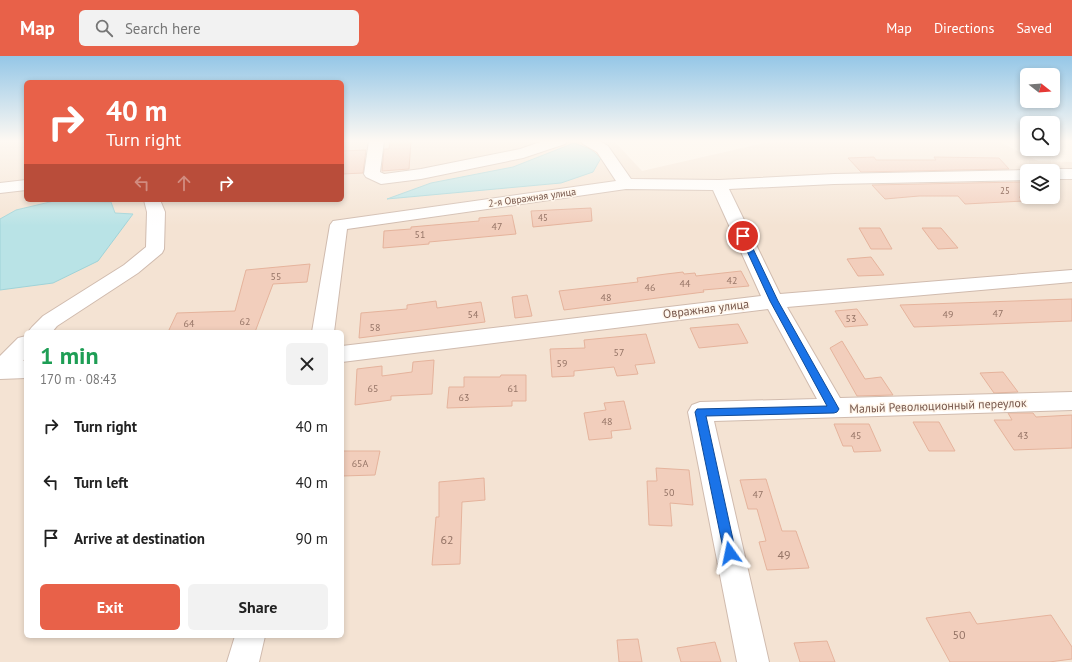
<!DOCTYPE html>
<html lang="en">
<head>
<meta charset="utf-8">
<style>
  :root { --surface:#fff; --page:#f2f2f2; --text:#222; --muted:#767676; --accent:#e86149 }
  body { margin:0; font-family:"PT Sans",sans-serif; background:var(--page); color:var(--text); height:100vh; display:flex; flex-direction:column; font-size:15px; white-space:nowrap }
  * { box-sizing:border-box; margin:0 }
  p { font-size:13px; color:var(--muted) }
  .icon { flex:none; width:22px; height:22px; fill:none; stroke:currentColor; stroke-width:2; stroke-linecap:round; stroke-linejoin:round }
  .map { position:relative; flex:1; overflow:hidden }
  .details { position:absolute; left:24px; top:274px; width:320px; height:308px; display:flex; flex-direction:column; background:var(--surface); border-radius:6px; box-shadow:0 2px 6px #0003 }
  .details>* { flex:none }
  .guide { position:absolute; left:24px; top:24px; width:320px; height:122px; border-radius:6px; box-shadow:0 2px 6px #0003; background:#e86149; color:#fff; overflow:hidden }
  .needle { width:26px; rotate:107deg }
  .buttons { position:absolute; left:1020px; top:12px; display:grid; gap:8px }
  .buttons a { display:grid; place-items:center; width:40px; height:40px; border-radius:6px; background:var(--surface); box-shadow:0 2px 6px #0003; font-size:20px }
  .pin { position:absolute; display:grid; place-items:center; width:34px; height:34px; color:#fff; margin:-17px; border:2px solid #fff; border-radius:50%; box-shadow:0 1px 4px #0007 }
  .me { position:absolute; width:44px; margin:-22px; rotate:348deg; stroke-linejoin:round; filter:drop-shadow(0 0 3px #0008) }
  .turn { display:flex; align-items:center; gap:14px; height:84px; padding:0 16px; font-size:18px }
  .turn .icon { width:52px; height:52px; stroke-width:2.5 }
  .turn b { display:block; font-size:28px; line-height:34px }
  .lanes { display:flex; align-items:center; height:38px; padding:0 16px; background:#0003; justify-content:center; gap:20px; direction:ltr }
  .lanes .off { opacity:.35 }
  .round { display:grid; place-items:center; flex:none; width:42px; height:42px; border-radius:6px; background:var(--page) }
  .head { display:flex; align-items:center; justify-content:space-between; height:68px; padding:0 16px }
  h1 { font-size:24px; font-weight:700; line-height:30px; color:#1e9e55 }
  .primary-button { display:flex; gap:8px; margin-top:auto; padding:8px 16px }
  .primary-button a { flex:1; height:46px; border-radius:6px; background:var(--accent); color:#fff; font-size:16px; font-weight:700; line-height:46px; text-align:center }
  .primary-button a+a { background:var(--page); color:var(--text) }
  ul { padding:0; list-style:none }
  li { display:flex; align-items:center; gap:12px; height:56px; padding:0 16px }
  li div { flex:1 }
  li b { display:block; font-size:15px }
  li em { font-style:normal }
  header { display:flex; align-items:center; gap:24px; box-sizing:border-box; height:56px; padding:0 20px; background:var(--accent); color:#fff }
  header strong { font-size:19px }
  nav { display:flex; gap:22px; margin-inline-start:auto; font-size:14px }
  .search { width:280px; height:36px; background:var(--page); display:flex; align-items:center; gap:10px; box-sizing:border-box; padding:0 14px; border-radius:6px; color:var(--muted); font-size:15px }
  .map>svg:first-child { display:block }
</style>
</head>
<body>
<header>
<strong>Map</strong>
<div class="search"><svg class="icon" aria-label="search" viewBox="0 0 24 24"><circle cx="10" cy="10" r="6"/><path d="M15 15l6 6"/></svg>Search here</div>
<nav><a>Map</a><a>Directions</a><a>Saved</a></nav>
</header>
<div class="map">
<svg width="1072" height="606" viewBox="0 0 1072 606">
  <rect width="100%" height="100%" fill="#fcf2e5"/>
  <!-- residential -->
  <path fill="#f4e3d3" fill-rule="evenodd" d="M 0,85 L 26,85 L 26,144 L 342,144 L 342,85 L 614,85 L 642,115 L 764,87 L 824,85 L 998,85 L 1038,105 L 1072,106 L 1072,606 L 0,606 ZM 1027,115 L 1053,115 L 1053,141 L 1027,141 ZM 26,276 L 342,276 L 342,580 L 26,580 Z"/>
  <!-- water -->
  <path fill="#b9e3e6" stroke="#9fd3d8" d="M 574,87 L 590,93 L 601,102 L 593,116 L 561,127 L 387,143 L 431,127 L 513,111 Z
    M 54,145 L 111,146 L 115,157 L 133,158 L 98,205 L 53,227 L 0,234 L 0,163 L 16,154 Z"/>
  <!-- building -->
  <path fill="#f2cebc" stroke="#e5b39c" d="M 390,85 L 411,85 L 409,113 L 382,115 L 384,93 L 389,93 Z
    M 366,94 L 363,117 L 342,118 L 342,95 Z
    M 874,101 L 876,104 L 936,104 L 934,101 L 999,102 L 1009,113 L 861,116 L 848,102 Z
    M 1020,126 L 1027,134 L 1027,141 L 1019,141 L 1024,145 L 965,148 L 958,140 L 919,140 L 885,143 L 872,129 Z
    M 591,152 L 592,165 L 533,171 L 531,155 Z
    M 512,159 L 516,178 L 429,186 L 429,188 L 383,192 L 384,175 L 411,173 L 411,171 L 479,165 L 479,162 Z
    M 859,172 L 880,172 L 892,193 L 871,193 Z
    M 922,172 L 941,172 L 958,192 L 938,193 Z
    M 871,201 L 884,219 L 858,220 L 847,203 Z
    M 310,208 L 307,226 L 273,228 L 255,276 L 168,276 L 177,257 L 235,255 L 246,214 Z
    M 741,215 L 749,230 L 703,234 L 704,236 L 564,254 L 559,235 L 638,226 L 637,222 L 666,218 L 683,216 L 684,218 L 695,217 L 696,220 Z
    M 527,239 L 532,260 L 515,262 L 512,241 Z
    M 1072,243 L 1072,265 L 914,271 L 900,249 Z
    M 436,245 L 437,252 L 481,246 L 485,266 L 359,282 L 361,257 L 407,253 L 407,249 Z
    M 857,253 L 868,269 L 845,271 L 835,255 Z
    M 738,268 L 748,287 L 699,292 L 690,272 Z
    M 646,278 L 655,307 L 635,309 L 638,318 L 617,320 L 614,311 L 574,315 L 574,320 L 552,321 L 550,293 L 585,292 L 584,284 Z
    M 842,285 L 865,323 L 881,321 L 893,339 L 857,340 L 830,292 Z
    M 434,304 L 432,338 L 391,340 L 391,344 L 355,349 L 357,313 L 382,310 L 382,320 L 412,316 L 413,306 Z
    M 1003,316 L 1018,336 L 994,337 L 980,317 Z
    M 501,319 L 526,319 L 526,345 L 512,345 L 512,350 L 447,352 L 449,331 L 464,331 L 464,321 L 500,321 Z
    M 624,345 L 631,373 L 611,375 L 612,382 L 589,384 L 584,357 L 606,354 L 604,347 Z
    M 1008,357 L 1033,357 L 1036,361 L 1072,359 L 1072,392 L 1014,394 L 994,364 L 1012,364 Z
    M 913,366 L 939,366 L 955,395 L 929,395 Z
    M 834,368 L 869,368 L 881,395 L 854,396 L 852,390 L 843,390 Z
    M 342,395 L 380,395 L 375,419 L 342,420 Z
    M 656,412 L 689,414 L 693,449 L 670,447 L 672,470 L 649,469 L 647,425 L 657,425 Z
    M 484,422 L 485,444 L 462,446 L 460,508 L 432,509 L 436,461 L 439,461 L 439,426 Z
    M 766,423 L 782,475 L 796,475 L 809,512 L 767,514 L 759,486 L 766,485 L 757,453 L 748,453 L 740,424 Z
    M 970,556 L 977,568 L 1051,559 L 1072,591 L 1072,603 L 1049,606 L 950,606 L 926,562 Z
    M 638,583 L 642,606 L 619,606 L 617,584 Z
    M 827,585 L 835,606 L 800,606 L 794,587 Z
    M 715,586 L 721,606 L 681,606 L 677,592 Z"/>
  <g fill="none" stroke-linecap="round" stroke-linejoin="round">
    <!-- street casing -->
    <g stroke="#d0bbae" stroke-width="2">
      <path id="street" d="M 369,85 L 384,85 L 380,116 L 384,118 L 421,113 L 520,93 L 543,85 L 567,85 L 565,88 L 523,102 L 421,123 L 381,128 L 366,121 L 364,118 Z
        M 581,85 L 600,85 L 608,90 L 631,123 L 719,124 L 834,118 L 1027,114 L 1030,115 L 1027,115 L 1027,124 L 834,128 L 729,133 L 780,238 L 1072,214 L 1072,226 L 787,251 L 840,342 L 1072,336 L 1072,354 L 714,365 L 769,606 L 737,606 L 688,356 L 692,349 L 700,346 L 817,343 L 768,253 L 342,306 L 342,290 L 761,240 L 713,134 L 626,133 L 347,173 L 334,276 L 312,276 L 330,169 L 333,165 L 616,125 L 597,96 L 583,88 Z
        M 1053,113 L 1072,113 L 1072,123 L 1053,123 L 1053,115 L 1047,115 Z
        M 26,124 L 26,134 L 0,137 L 0,127 Z
        M 144,144 L 160,144 L 165,156 L 164,193 L 162,197 L 138,217 L 57,270 L 52,276 L 28,276 L 32,271 L 43,260 L 124,209 L 146,191 L 147,156 Z
        M 26,280 L 26,301 L 23,305 L 26,304 L 26,322 L 0,323 L 0,300 L 18,282 Z
        M 235,580 L 265,580 L 259,606 L 227,606 Z"/>
    </g>
    <!-- street -->
    <use href="#street" fill="#fff" fill-rule="evenodd"/>
  </g>
  <!-- sky -->
  <linearGradient id="sky" x2="0" y2="1"><stop stop-color="#95c7e7"/><stop offset="0.5" stop-color="#fef9f3"/><stop offset="1" stop-color="#fef9f3" stop-opacity="0"/></linearGradient>
  <rect width="1072" height="170" fill="url(#sky)"/>
  <!-- route -->
  <path fill="#1a73e8" stroke="#114b97" d="M 743,178 L 747,180 L 778,245 L 839,353 L 837,356 L 834,357 L 706,360 L 736,497 L 734,501 L 730,502 L 726,501 L 724,497 L 695,356 L 697,353 L 827,350 L 770,245 L 740,180 Z"/>
  <g text-anchor="middle" stroke-width="3" stroke-linejoin="round" paint-order="stroke">
    <!-- far-number labels -->
    <g font-size="9" fill="#957466">
      <text x="1005" y="138">25</text>
      <text x="543" y="165">45</text>
    </g>
    <!-- far-street labels -->
    <g font-size="10" fill="#76564a" stroke="#fff6eb">
      <text transform="translate(532 141) rotate(-8)" y="4">2-я Овражная улица</text>
    </g>
    <!-- number labels -->
    <g font-size="10" fill="#957466">
      <text x="497" y="174">47</text>
      <text x="420" y="182">51</text>
      <text x="276" y="224">55</text>
      <text x="732" y="228">42</text>
      <text x="685" y="231">44</text>
      <text x="650" y="235">46</text>
      <text x="606" y="245">48</text>
      <text x="998" y="261">47</text>
      <text x="473" y="262">54</text>
      <text x="948" y="262">49</text>
      <text x="851" y="266">53</text>
      <text x="245" y="269">62</text>
      <text x="189" y="271">64</text>
      <text x="375" y="275">58</text>
      <text x="619" y="300">57</text>
      <text x="562" y="311">59</text>
      <text x="373" y="336">65</text>
      <text x="513" y="336">61</text>
      <text x="464" y="345">63</text>
      <text x="607" y="369">48</text>
      <text x="856" y="383">45</text>
      <text x="1023" y="383">43</text>
      <text x="360" y="411">65А</text>
      <text x="669" y="440">50</text>
      <text x="758" y="442">47</text>
    </g>
    <!-- street labels -->
    <g font-size="12" fill="#76564a" stroke="#fff6eb">
      <text transform="translate(706 253) rotate(-7)" y="4">Овражная улица</text>
      <text transform="translate(938 350) rotate(-2)" y="4">Малый Революционный переулок</text>
    </g>
    <!-- near-number labels -->
    <g font-size="12" fill="#957466">
      <text x="447" y="488">62</text>
      <text x="784" y="503">49</text>
      <text x="959" y="583">50</text>
    </g>
  </g>
</svg>
<div class="buttons">
<a><svg class="needle" viewBox="-14 -14 28 28"><path d="M0-13l5 13h-10z" fill="#e53935"/><path d="M0 13l5-13h-10z" fill="#767676"/></svg></a>
<a><svg class="icon" aria-label="search" viewBox="0 0 24 24"><circle cx="10" cy="10" r="6"/><path d="M15 15l6 6"/></svg></a>
<a><svg class="icon" aria-label="layers" viewBox="0 0 24 24"><path d="M12 4l9 5-9 5-9-5zM3 14l9 5 9-5"/></svg></a>
</div>
<div class="pin" style="left:743px;top:180px;background:#d93025"><svg class="icon" aria-label="arrive" viewBox="0 0 24 24"><path d="M6 21V4h12l-3 4 3 4H6"/></svg></div>
<svg class="me" style="left:730px;top:497px" viewBox="-20 -20 40 40"><path d="M0-17L14 15 0 8-14 15z" fill="#1a73e8" stroke="#fff" stroke-width="4"/></svg>
<div class="guide">
<div class="turn"><svg class="icon" aria-label="right" viewBox="0 0 24 24"><path d="M7 20v-9h11M14 6l5 5-5 5"/></svg><div><b>40 m</b>Turn right</div></div>
<div class="lanes"><svg class="icon off" aria-label="left" viewBox="0 0 24 24"><path d="M17 20v-9H6M10 6l-5 5 5 5"/></svg><svg class="icon off" aria-label="ahead" viewBox="0 0 24 24"><path d="M12 20V5M6 11l6-6 6 6"/></svg><svg class="icon" aria-label="right" viewBox="0 0 24 24"><path d="M7 20v-9h11M14 6l5 5-5 5"/></svg></div>
</div>
<section class="details">
<div class="head"><div><h1>1 min</h1><p>170 m · 08:43</p></div><a class="round"><svg class="icon" aria-label="close" viewBox="0 0 24 24"><path d="M6 6l12 12M18 6L6 18"/></svg></a></div>
<ul>
<li><svg class="icon" aria-label="right" viewBox="0 0 24 24"><path d="M7 20v-9h11M14 6l5 5-5 5"/></svg><div><b>Turn right</b></div><em>40 m</em></li>
<li><svg class="icon" aria-label="left" viewBox="0 0 24 24"><path d="M17 20v-9H6M10 6l-5 5 5 5"/></svg><div><b>Turn left</b></div><em>40 m</em></li>
<li><svg class="icon" aria-label="arrive" viewBox="0 0 24 24"><path d="M6 21V4h12l-3 4 3 4H6"/></svg><div><b>Arrive at destination</b></div><em>90 m</em></li>
</ul>
<div class="primary-button"><a>Exit</a><a>Share</a></div>
</section>
</div>
</body>
</html>
